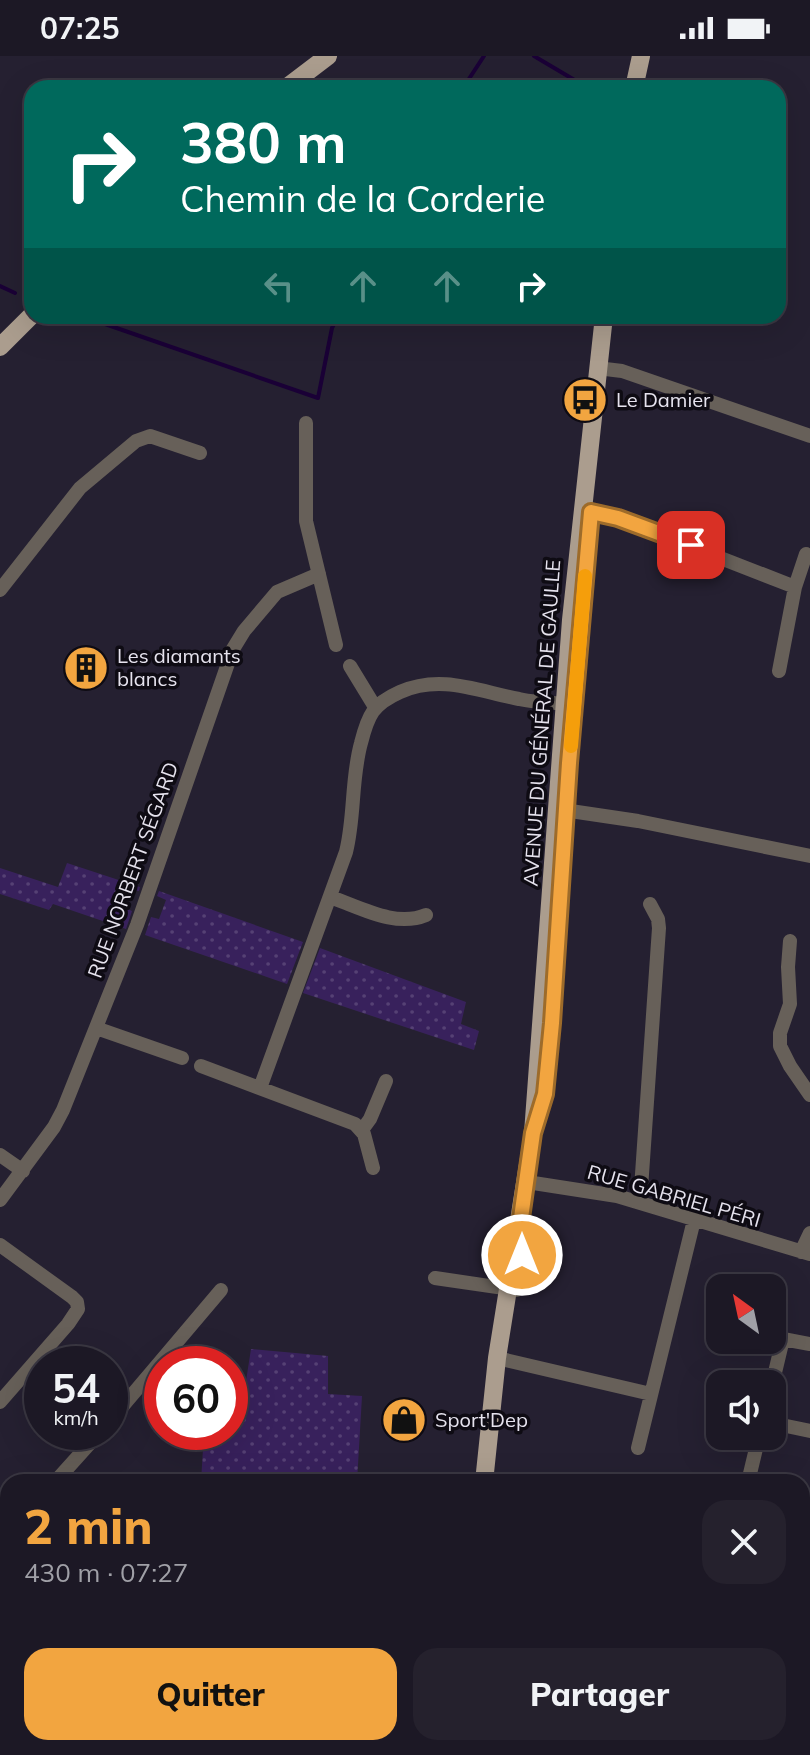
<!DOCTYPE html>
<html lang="fr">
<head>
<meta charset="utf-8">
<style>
  :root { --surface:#1c1825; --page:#25212d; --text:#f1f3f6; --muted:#a0a0a7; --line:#3a3742; --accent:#f2a540 }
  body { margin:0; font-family:Mulish,sans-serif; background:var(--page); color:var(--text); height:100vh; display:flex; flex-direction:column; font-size:30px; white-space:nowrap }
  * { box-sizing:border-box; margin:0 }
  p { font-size:26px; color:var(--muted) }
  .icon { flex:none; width:44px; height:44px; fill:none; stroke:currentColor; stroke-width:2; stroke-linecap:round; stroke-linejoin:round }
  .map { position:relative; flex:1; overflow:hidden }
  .sheet { position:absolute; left:0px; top:1418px; width:810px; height:282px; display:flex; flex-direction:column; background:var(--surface); border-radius:24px 24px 0 0; box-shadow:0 8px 32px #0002,0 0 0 2px var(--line) }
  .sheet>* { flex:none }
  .guide { position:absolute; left:24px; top:24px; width:762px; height:244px; border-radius:24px; box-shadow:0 8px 32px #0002,0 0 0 2px var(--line); background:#00695c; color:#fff; overflow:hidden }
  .needle { width:52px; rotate:327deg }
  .fabs { position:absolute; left:706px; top:1218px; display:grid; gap:16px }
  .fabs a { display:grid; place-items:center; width:80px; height:80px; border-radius:16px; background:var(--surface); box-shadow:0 8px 32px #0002,0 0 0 2px var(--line); font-size:40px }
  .speed { position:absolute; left:24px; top:1290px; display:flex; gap:16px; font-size:40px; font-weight:700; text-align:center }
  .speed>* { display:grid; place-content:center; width:104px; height:104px; border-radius:50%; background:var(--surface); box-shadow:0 8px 32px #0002,0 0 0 2px var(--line); line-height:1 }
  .speed small { font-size:20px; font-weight:400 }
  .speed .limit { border:12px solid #d22; background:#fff; color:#111 }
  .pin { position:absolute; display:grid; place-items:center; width:68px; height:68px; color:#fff; margin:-34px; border-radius:16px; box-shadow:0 4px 12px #0006 }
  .me { position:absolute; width:88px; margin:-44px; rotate:0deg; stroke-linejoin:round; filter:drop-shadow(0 0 6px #0008) }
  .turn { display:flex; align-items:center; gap:28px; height:168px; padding:0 24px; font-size:36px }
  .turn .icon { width:104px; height:104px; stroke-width:2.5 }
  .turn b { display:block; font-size:56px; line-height:68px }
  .lanes { display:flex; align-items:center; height:76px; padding:0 24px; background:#0003; justify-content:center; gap:40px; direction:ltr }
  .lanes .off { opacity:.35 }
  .round { display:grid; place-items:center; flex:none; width:84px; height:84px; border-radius:24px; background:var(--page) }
  .summary { display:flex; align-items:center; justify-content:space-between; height:136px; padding:0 24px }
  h1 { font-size:48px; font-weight:800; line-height:60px; color:var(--accent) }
  .button { display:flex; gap:16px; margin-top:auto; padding:16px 24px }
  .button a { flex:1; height:92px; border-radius:24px; background:var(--accent); color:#111; font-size:32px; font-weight:800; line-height:92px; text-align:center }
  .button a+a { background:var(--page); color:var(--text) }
  .status { display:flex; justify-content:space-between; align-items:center; height:56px; padding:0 40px; background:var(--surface); direction:ltr }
  .status svg { height:22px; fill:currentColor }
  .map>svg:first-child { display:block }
</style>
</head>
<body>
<div class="status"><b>07:25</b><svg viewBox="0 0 49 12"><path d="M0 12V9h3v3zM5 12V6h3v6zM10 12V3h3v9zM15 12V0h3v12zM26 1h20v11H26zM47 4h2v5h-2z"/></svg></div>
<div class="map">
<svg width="810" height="1699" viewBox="0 0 810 1699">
  <defs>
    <pattern id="green-dots" width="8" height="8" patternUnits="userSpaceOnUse" patternTransform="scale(2)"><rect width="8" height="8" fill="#38215c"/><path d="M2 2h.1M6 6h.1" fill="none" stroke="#554174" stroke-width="1.8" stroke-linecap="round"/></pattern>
  </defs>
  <rect width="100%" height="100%" fill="#252031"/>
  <!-- built -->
  <path fill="#302940" d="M 491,1692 L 769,1692 L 767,1699 L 491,1699 Z"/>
  <!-- green -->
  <path fill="url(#green-dots)" d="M 67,807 L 140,831 L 139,835 L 132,834 L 125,852 L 132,855 L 126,873 L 53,848 L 49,854 L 0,838 L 0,812 L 58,831 Z
    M 159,835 L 303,886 L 287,928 L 145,879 L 151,861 L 159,863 L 166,844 L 157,840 Z
    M 320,892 L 466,946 L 461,968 L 479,975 L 474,994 L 303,937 Z
    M 251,1293 L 328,1300 L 328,1338 L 362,1340 L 357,1426 L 201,1426 L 204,1376 L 230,1376 L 230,1338 L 244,1338 Z"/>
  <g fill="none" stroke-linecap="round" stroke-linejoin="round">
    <!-- stream -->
    <path stroke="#1a0036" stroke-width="4" d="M 534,0 L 588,32
      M 463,32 L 484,0
      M 0,230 L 15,237
      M 82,260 L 318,342 L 332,272 L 338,260"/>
    <!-- minor -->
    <path stroke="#676059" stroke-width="14" d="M 597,312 L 622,315 L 810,380
      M 306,367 L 306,465 L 336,589
      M 581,455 L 618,462 L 795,531
      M 0,534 L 80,432 L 136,385 L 150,380 L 200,397
      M 350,610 L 375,651
      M 779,615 L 795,531 L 806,498
      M 557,753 L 638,765 L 810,800
      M 330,841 C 360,851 395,872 426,859
      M 790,885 L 788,911 L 790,948 L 780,977 L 780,990 L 790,1010 L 810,1039
      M 96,972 L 182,1002
      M 201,1010 L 355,1068 L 364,1078 L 373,1112
      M 260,1032 L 346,796 C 355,760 351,723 361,687 C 368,659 373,648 400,636 C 441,618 477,635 519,643 C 537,647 556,647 574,648
      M 362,1074 L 370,1063 L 386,1025
      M 0,1099 L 23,1115
      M 527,1126 L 617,1140 L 810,1198
      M 0,1144 L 54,1071 L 63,1054 L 137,869 L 233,593 L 244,575 L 277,536 L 319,518
      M 640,1147 L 659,872 L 658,863 L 650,848
      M 0,1189 L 72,1241 L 77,1246 L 78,1253 L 68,1268 L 0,1346
      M 801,1196 L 810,1177
      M 435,1222 L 517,1234
      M 497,1302 L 651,1338
      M 772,1329 L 783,1283 L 810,1288
      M 110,1365 L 221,1234
      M 772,1367 L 810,1375
      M 638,1392 L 694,1164
      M 55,1426 L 100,1376
      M 748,1426 L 759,1380
      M 0,1487 L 8,1478
      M 802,1506 L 810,1508"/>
    <!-- major -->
    <path stroke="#ab9d8e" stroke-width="18" d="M 286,32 L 328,0
      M 634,32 L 641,0
      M 0,291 L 32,259
      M 484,1426 L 497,1302 L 533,1077 L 571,564 L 604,260
      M 470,1699 L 470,1692"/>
  </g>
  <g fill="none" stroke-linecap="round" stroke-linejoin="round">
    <!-- route casing -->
    <g stroke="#9d6b2a" stroke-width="20">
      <path id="route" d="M 522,1199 L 520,1169 L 533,1077 L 545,1038 L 552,967 L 569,707 L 591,456 L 618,462 L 691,489"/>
    </g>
    <!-- route -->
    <use href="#route" stroke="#f2a540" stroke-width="14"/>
    <!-- slow -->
    <path stroke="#f59e0b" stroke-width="14" d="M 571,690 L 585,520"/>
  </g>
  <!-- icons -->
  <defs>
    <g id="bus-disc" transform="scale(2.3)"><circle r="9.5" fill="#f2a540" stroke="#0e0b13"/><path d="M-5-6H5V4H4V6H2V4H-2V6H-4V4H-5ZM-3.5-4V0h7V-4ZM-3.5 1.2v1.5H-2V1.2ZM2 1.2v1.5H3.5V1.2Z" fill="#111"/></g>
    <g id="building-disc" transform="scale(2.3)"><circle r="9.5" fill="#f2a540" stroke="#0e0b13"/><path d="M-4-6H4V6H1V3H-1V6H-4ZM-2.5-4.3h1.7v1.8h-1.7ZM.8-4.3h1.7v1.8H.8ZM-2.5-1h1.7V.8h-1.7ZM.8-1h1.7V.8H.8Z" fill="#111"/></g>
    <g id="shop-disc" transform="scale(2.3)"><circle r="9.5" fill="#f2a540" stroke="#0e0b13"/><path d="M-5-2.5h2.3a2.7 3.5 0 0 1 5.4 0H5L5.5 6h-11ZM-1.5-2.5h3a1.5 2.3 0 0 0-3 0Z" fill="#111"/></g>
  </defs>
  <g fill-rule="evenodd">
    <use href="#bus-disc" x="585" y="344"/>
    <use href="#building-disc" x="86" y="612"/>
    <use href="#shop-disc" x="404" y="1364"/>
  </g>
  <g text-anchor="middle" stroke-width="7" stroke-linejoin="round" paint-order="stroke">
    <!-- poi labels -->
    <g font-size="20" fill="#e6e3ee" stroke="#0e0b13" text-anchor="start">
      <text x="616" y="351">Le Damier</text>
      <text x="117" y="607">Les diamants<tspan x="117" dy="23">blancs</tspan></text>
      <text x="435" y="1371">Sport'Dep</text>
    </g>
    <!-- street labels -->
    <g font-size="20" fill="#e6e3ee" stroke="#0e0b13">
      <text transform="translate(542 667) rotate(-86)" y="7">AVENUE DU GÉNÉRAL DE GAULLE</text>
      <text transform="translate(133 814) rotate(-70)" y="7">RUE NORBERT SÉGARD</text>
      <text transform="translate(674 1140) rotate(16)" y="7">RUE GABRIEL PÉRI</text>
    </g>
  </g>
</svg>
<div class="fabs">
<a><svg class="needle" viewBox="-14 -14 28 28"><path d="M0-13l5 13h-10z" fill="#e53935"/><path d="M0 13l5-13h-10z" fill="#a0a0a7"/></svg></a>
<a><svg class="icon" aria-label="sound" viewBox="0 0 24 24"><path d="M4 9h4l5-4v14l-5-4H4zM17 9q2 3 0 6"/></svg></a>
</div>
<div class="speed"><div>54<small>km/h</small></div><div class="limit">60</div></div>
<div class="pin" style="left:691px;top:489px;background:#d93025"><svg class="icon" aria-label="arrive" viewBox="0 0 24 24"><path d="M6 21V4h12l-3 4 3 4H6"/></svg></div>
<svg class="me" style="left:522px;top:1199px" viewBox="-20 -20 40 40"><circle r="17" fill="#f2a540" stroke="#fff" stroke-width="3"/><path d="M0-11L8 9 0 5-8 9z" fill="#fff"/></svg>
<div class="guide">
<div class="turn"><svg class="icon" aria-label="right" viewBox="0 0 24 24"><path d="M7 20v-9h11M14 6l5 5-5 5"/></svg><div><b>380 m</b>Chemin de la Corderie</div></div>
<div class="lanes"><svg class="icon off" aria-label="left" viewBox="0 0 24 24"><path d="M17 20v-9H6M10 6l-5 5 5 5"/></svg><svg class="icon off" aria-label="ahead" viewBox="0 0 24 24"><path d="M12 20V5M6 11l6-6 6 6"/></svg><svg class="icon off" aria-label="ahead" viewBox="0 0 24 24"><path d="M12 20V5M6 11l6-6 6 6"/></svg><svg class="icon" aria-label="right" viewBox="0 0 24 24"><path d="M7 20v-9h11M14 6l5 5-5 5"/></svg></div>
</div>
<section class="sheet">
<div class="summary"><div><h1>2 min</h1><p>430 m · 07:27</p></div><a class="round"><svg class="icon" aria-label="close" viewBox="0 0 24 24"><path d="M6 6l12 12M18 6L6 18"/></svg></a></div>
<div class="button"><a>Quitter</a><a>Partager</a></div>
</section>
</div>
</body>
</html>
